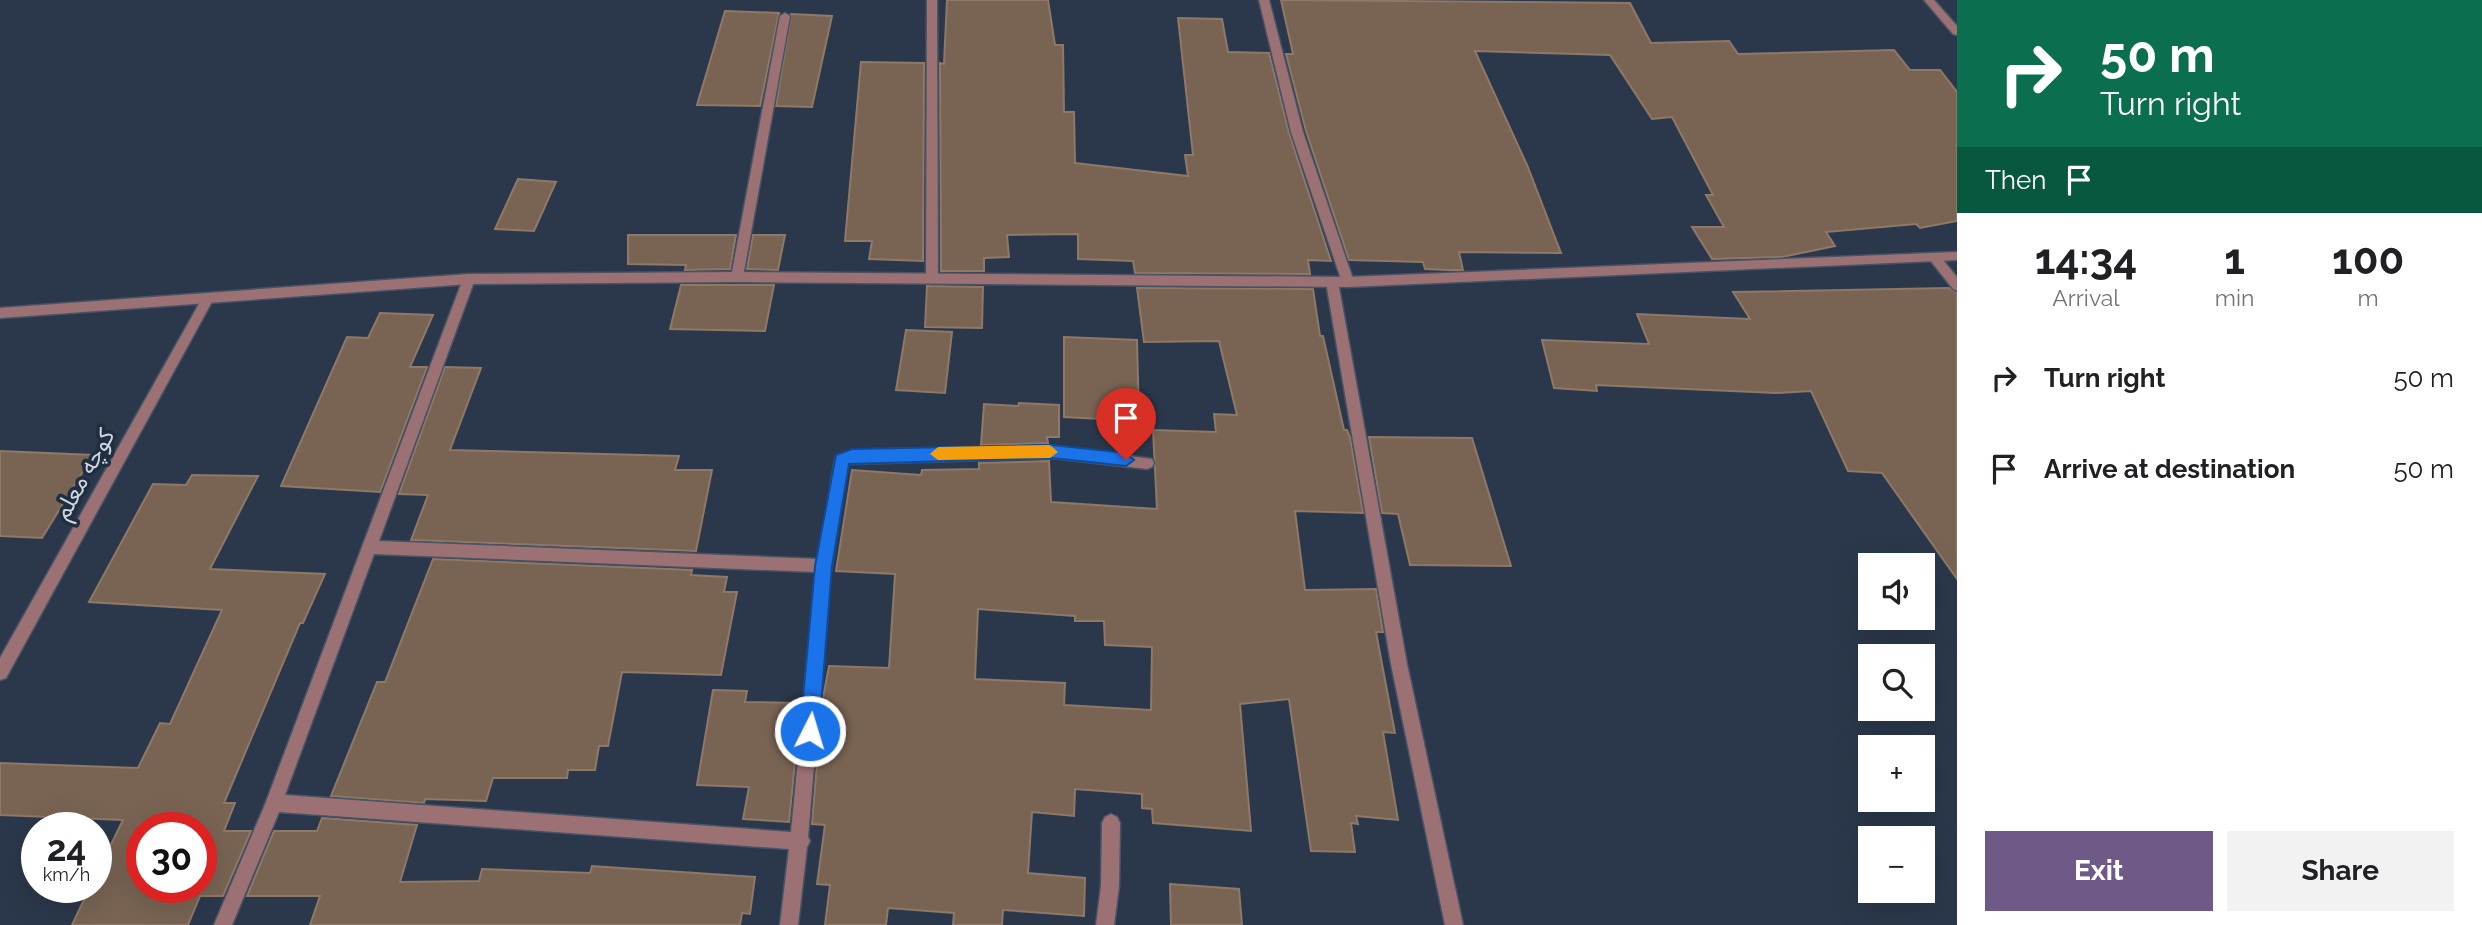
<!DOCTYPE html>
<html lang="en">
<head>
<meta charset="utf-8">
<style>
  :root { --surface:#fff; --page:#f2f2f2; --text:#202124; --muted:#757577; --accent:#6f5986 }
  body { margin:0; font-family:Raleway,"Noto Sans Arabic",sans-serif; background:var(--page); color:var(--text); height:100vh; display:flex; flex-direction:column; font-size:26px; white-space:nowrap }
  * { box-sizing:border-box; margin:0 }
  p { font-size:23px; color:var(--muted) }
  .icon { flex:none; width:38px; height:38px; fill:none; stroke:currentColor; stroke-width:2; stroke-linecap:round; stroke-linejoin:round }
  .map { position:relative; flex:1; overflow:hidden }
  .drawer { display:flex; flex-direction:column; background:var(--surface); width:525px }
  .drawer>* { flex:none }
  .guide { background:#0b6e4f; color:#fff; overflow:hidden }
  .fabs { position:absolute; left:1858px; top:553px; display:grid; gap:14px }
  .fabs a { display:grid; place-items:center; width:77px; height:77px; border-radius:0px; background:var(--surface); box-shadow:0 7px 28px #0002; font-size:35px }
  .speed { position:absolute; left:21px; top:812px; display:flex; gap:14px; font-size:35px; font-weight:700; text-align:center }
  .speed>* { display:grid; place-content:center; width:91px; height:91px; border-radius:50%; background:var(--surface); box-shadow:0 7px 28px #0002; line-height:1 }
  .speed small { font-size:18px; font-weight:400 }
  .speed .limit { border:10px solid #d22; background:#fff; color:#111 }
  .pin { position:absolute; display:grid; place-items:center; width:60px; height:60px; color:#fff; margin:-72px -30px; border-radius:50% 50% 50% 0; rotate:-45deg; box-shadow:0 0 7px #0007 }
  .pin .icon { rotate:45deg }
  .me { position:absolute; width:77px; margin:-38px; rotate:5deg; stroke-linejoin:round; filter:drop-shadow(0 0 5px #0008) }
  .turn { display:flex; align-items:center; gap:24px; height:147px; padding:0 28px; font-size:32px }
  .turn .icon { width:91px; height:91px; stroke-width:2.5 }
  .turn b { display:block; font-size:49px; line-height:60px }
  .then { display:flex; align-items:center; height:66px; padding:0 28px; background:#0003; gap:14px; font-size:26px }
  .eta { display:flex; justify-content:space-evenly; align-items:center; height:119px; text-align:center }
  .eta b { font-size:42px; font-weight:700; line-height:49px }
  .action { display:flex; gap:14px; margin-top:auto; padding:14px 28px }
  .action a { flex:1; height:80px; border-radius:0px; background:var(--accent); color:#fff; font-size:28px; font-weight:700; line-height:80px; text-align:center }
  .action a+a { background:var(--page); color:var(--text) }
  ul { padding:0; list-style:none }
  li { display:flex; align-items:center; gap:21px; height:91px; padding:0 28px }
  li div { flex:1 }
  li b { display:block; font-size:26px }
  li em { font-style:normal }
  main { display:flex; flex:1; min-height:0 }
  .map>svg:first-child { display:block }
</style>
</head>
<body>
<main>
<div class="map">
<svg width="1957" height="925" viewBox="0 0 1957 925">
  <rect width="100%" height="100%" fill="#2b384b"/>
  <!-- building -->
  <path fill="#796453" stroke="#8e7867" stroke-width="2" fill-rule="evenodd" d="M 947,0 L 1048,0 L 1055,45 L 1063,45 L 1064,112 L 1074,112 L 1075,163 L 1188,176 L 1185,155 L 1193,155 L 1178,18 L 1222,19 L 1228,52 L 1269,53 L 1289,133 L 1331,261 L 1308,260 L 1310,274 L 1135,273 L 1133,261 L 1078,259 L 1078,234 L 1007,235 L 1009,257 L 984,258 L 984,271 L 941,271 L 940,63 L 944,64 Z
    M 1281,0 L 1630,3 L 1651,43 L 1729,41 L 1738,54 L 1894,50 L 1910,70 L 1940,70 L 1957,92 L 1957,221 L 1920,228 L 1916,224 L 1826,232 L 1835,246 L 1782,257 L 1712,259 L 1692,227 L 1724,227 L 1706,195 L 1713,195 L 1672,117 L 1652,119 L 1610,55 L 1475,51 L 1527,165 L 1561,253 L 1459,252 L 1463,270 L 1448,270 L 1425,269 L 1423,262 L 1349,260 L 1306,131 L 1286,54 L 1293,54 Z
    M 725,11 L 779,13 L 760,106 L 697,105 Z
    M 791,14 L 832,16 L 812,107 L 776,106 Z
    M 861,62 L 924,63 L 923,261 L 869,259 L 872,241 L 845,241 Z
    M 518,179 L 556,182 L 534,231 L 495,229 Z
    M 628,235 L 736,235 L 730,269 L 685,270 L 686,265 L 628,264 Z
    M 753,235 L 785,235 L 778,270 L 747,269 Z
    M 681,285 L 774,285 L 765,331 L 670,329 Z
    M 927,286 L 983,287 L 982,328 L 925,327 Z
    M 1137,288 L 1313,289 L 1320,336 L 1323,336 L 1344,430 L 1347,430 L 1350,437 L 1363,513 L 1295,511 L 1305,590 L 1376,589 L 1383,632 L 1376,632 L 1395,733 L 1383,732 L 1398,820 L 1356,816 L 1358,824 L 1351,823 L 1355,852 L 1311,851 L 1289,699 L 1240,704 L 1251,831 L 1153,823 L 1152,809 L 1142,808 L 1142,794 L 1075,789 L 1074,816 L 1032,812 L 1028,873 L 1085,878 L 1084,916 L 1003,910 L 1002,925 L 953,925 L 954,913 L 888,908 L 886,925 L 825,925 L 830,885 L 817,884 L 825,825 L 812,824 L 822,703 L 829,666 L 889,668 L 895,574 L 836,571 L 852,470 L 921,475 L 922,470 L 979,469 L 979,463 L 1049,461 L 1051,502 L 1157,509 L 1153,430 L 1216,432 L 1214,414 L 1237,415 L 1219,341 L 1144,342 ZM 978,609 L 1075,616 L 1075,621 L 1104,621 L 1105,645 L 1152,647 L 1151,710 L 1064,705 L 1065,683 L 975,679 Z
    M 1949,288 L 1957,293 L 1957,579 L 1882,473 L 1848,471 L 1811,391 L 1776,393 L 1596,385 L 1597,391 L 1554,388 L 1542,340 L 1649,344 L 1637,314 L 1750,319 L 1733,292 Z
    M 380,313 L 433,315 L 410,367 L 427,367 L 380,492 L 281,486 L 347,337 L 368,338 Z
    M 906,330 L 952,332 L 945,393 L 896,390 Z
    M 1064,337 L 1137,340 L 1139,421 L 1064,417 Z
    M 445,367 L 481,368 L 450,450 L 679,456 L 675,470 L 712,470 L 696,551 L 411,540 L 428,495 L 399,494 Z
    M 1019,403 L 1059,405 L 1059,437 L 1047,437 L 1048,443 L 981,445 L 984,404 L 1018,406 Z
    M 1369,437 L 1472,438 L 1511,566 L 1410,565 L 1398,514 L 1382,513 Z
    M 0,451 L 93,455 L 42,538 L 0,536 Z
    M 192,475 L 258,476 L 210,569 L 325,574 L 303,623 L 300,623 L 224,803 L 235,803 L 224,831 L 251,831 L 223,896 L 200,896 L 188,925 L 72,925 L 90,887 L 96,887 L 96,875 L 123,820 L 0,815 L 0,763 L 138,768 L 160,723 L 170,724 L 222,610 L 89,602 L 153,484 L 186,485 ZM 142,828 L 201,828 L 201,887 L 142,887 Z
    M 433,559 L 692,570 L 691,575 L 727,577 L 724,592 L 737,592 L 721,675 L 622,672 L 608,746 L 599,746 L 595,770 L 568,770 L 567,778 L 493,778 L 486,801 L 425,799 L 424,803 L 331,796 L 377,682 L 385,682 Z
    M 713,690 L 747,691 L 745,702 L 801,703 L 789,822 L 743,819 L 749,787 L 697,785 Z
    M 322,818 L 417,825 L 400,882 L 479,881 L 482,869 L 590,873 L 592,866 L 755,877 L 750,914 L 742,913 L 740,925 L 310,925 L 320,896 L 247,896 L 274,831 L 317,831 Z
    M 1170,884 L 1239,889 L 1242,925 L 1171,925 Z"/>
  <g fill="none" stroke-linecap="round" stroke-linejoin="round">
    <!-- minor casing -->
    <g stroke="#485466" stroke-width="3">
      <path id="minor" d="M 927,0 L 937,0 L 938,279 L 932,284 L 926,279 Z
        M 1259,0 L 1269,0 L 1303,132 L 1354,282 L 1352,285 L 1348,287 L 1342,282 L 1291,132 Z
        M 1924,0 L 1934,0 L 1957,26 L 1957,35 L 1953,34 Z
        M 785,13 L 790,16 L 743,277 L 737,282 L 731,277 L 780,16 Z
        M 1934,253 L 1938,254 L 1957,277 L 1957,291 L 1953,289 L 1930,260 L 1928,257 Z
        M 469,274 L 475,279 L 379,541 L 818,559 L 835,460 L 837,456 L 852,450 L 1053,446 L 1152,459 L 1154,463 L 1152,467 L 1147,469 L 1053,458 L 848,464 L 830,576 L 808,837 L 810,841 L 807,847 L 798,925 L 780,925 L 789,849 L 279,812 L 232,925 L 214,925 L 266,802 L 463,279 ZM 374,554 L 816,572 L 791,832 L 285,795 Z
        M 1332,277 L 1338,282 L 1407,664 L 1463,925 L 1445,925 L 1391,664 L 1326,282 Z
        M 208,293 L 214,298 L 6,678 L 0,680 L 0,658 L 204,295 Z
        M 1111,814 L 1117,817 L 1120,823 L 1119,886 L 1114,925 L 1096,925 L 1101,886 L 1102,823 L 1105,817 Z"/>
    </g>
    <!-- tertiary casing -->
    <g stroke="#485466" stroke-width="3">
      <path id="tertiary" d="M 1957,252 L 1957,260 L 1348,287 L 737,282 L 469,284 L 0,318 L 0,308 L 469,274 L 737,272 L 1348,277 Z"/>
    </g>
    <!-- minor -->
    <use href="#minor" fill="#9c7174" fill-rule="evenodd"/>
    <!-- tertiary -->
    <use href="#tertiary" fill="#9c7174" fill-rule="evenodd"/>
  </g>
  <!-- route -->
  <path fill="#1a73e8" stroke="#114b97" stroke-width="2" d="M 1052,445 L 1126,453 L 1134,460 L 1126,466 L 1052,458 L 849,464 L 832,566 L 819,731 L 816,738 L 810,740 L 803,738 L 800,731 L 815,566 L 836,455 L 852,449 Z"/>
  <!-- slow -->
  <path fill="#f59e0b" d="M 1050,445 L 1058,452 L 1050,458 L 938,460 L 930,454 L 938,447 Z"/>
  <g text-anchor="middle" stroke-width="7" stroke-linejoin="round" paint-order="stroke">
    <!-- street labels -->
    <g font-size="24" fill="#ced6e2" stroke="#212e40">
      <text transform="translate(84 474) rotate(-61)" y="8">کوچه معلم</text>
    </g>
  </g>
</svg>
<div class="fabs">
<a><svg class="icon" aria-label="sound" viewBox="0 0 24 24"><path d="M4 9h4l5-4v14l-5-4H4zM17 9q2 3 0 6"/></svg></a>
<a><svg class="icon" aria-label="search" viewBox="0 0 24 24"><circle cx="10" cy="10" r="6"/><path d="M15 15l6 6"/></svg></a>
<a>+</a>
<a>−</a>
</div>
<div class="speed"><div>24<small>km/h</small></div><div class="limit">30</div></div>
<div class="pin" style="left:1126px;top:460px;background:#d93025"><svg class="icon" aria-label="arrive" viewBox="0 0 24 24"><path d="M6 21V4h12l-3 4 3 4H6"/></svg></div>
<svg class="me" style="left:810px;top:731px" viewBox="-20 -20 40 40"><circle r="17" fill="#1a73e8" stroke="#fff" stroke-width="3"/><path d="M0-11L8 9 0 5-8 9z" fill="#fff"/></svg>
</div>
<section class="drawer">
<div class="guide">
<div class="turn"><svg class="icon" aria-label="right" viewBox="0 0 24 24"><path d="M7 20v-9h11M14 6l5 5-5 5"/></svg><div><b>50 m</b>Turn right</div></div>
<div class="then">Then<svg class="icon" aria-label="arrive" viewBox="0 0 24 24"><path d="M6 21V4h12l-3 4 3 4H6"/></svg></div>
</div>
<div class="eta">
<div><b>14:34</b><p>Arrival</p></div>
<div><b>1</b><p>min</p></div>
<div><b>100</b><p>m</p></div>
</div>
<ul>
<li><svg class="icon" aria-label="right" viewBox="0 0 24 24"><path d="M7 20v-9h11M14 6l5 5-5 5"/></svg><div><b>Turn right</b></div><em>50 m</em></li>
<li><svg class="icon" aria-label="arrive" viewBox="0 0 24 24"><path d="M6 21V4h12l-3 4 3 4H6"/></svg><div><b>Arrive at destination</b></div><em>50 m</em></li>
</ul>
<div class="action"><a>Exit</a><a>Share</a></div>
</section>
</main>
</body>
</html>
